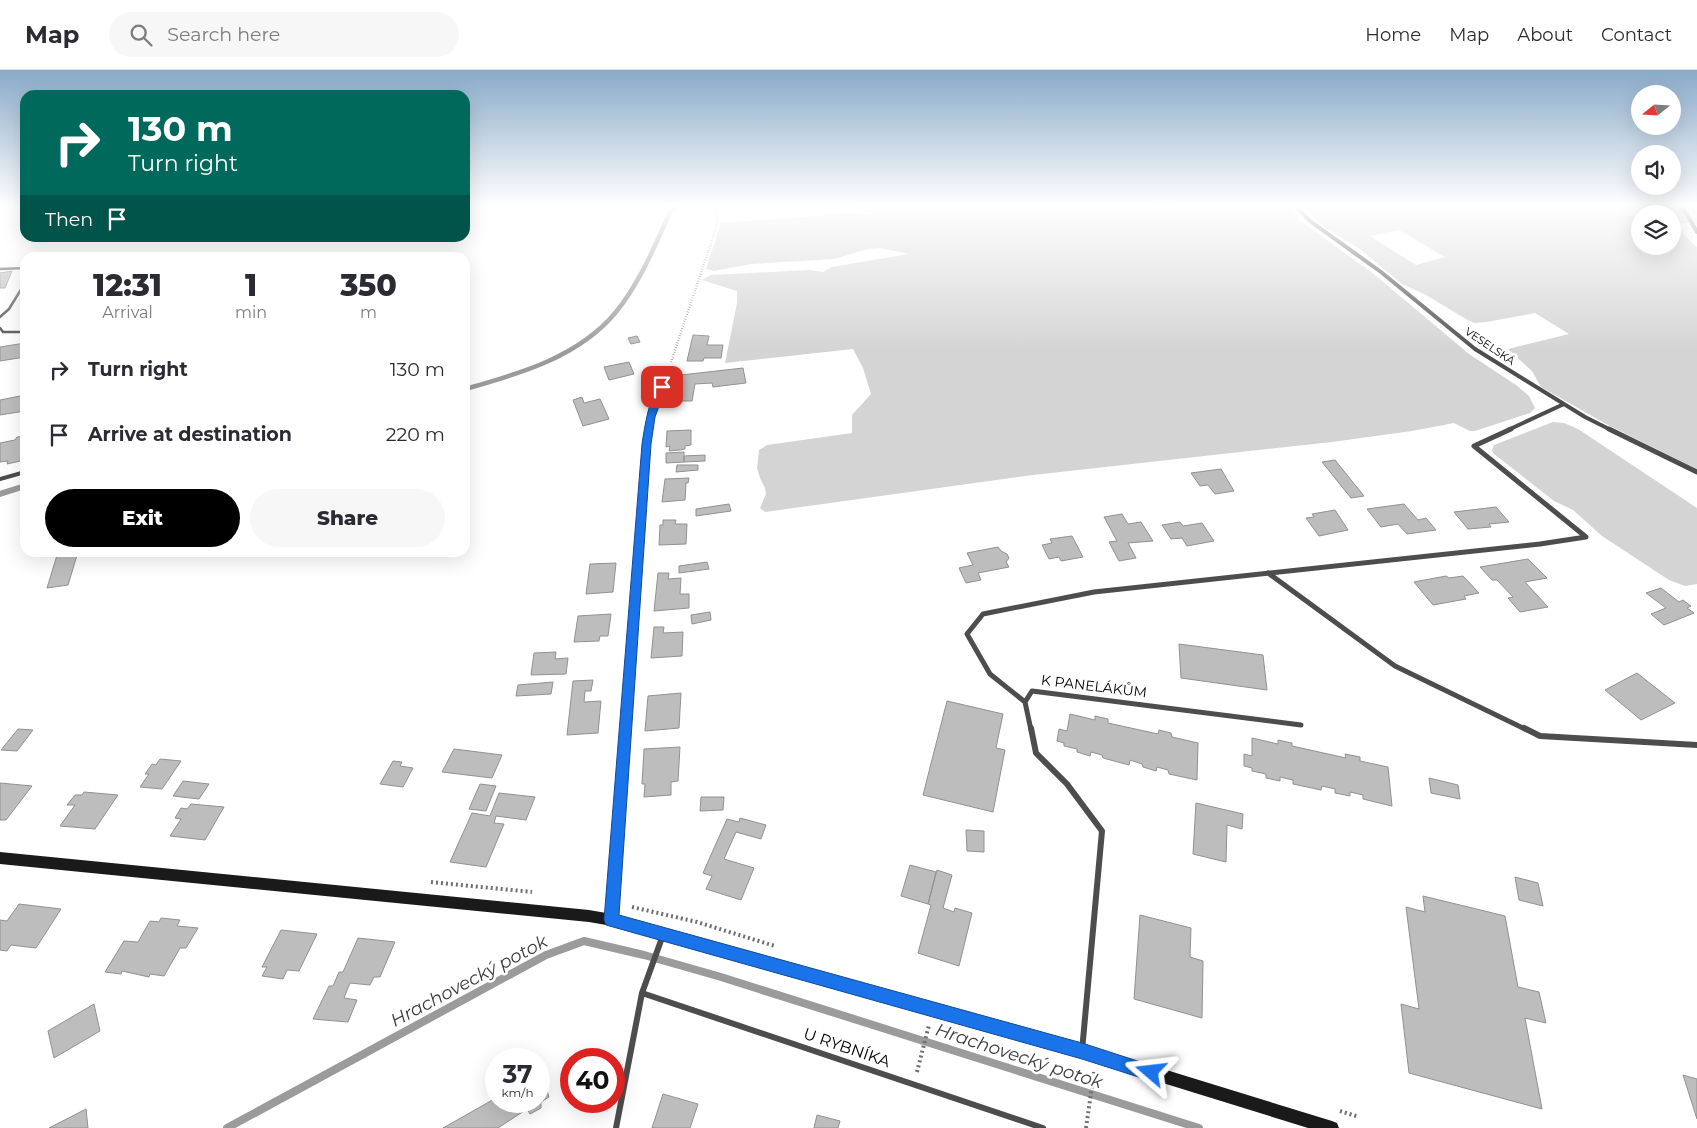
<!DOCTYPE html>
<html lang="en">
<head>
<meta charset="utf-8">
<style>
  :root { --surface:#fff; --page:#f7f7f7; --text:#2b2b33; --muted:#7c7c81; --line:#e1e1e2; --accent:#000 }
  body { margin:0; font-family:Montserrat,sans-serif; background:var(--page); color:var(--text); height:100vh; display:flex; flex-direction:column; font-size:19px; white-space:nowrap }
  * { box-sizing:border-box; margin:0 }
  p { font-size:16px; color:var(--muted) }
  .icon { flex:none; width:28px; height:28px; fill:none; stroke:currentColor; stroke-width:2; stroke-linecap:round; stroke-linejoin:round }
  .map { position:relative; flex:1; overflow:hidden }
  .drawer { position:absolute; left:20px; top:182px; width:450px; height:305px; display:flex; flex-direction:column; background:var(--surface); border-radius:15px; box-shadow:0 5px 20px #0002 }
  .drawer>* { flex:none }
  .top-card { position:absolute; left:20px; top:20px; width:450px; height:152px; border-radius:15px; box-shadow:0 5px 20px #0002; background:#00695c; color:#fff; overflow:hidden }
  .needle { width:32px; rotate:252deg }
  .controls { position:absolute; left:1631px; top:15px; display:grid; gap:10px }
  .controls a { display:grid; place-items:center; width:50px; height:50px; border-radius:50%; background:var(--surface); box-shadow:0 5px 20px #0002; font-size:25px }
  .speed { position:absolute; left:485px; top:978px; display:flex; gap:10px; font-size:25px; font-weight:700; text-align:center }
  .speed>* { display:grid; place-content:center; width:65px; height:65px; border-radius:50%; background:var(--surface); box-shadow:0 5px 20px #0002; line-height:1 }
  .speed small { font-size:12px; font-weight:400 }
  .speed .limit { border:8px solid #d22; background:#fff; color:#111 }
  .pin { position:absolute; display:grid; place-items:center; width:42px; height:42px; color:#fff; margin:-21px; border-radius:10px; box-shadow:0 2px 8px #0006 }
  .me { position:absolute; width:55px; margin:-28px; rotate:287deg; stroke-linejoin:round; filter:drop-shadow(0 0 4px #0008) }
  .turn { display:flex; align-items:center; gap:18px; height:105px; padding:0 25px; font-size:22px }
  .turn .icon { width:65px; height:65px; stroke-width:2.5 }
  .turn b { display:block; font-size:35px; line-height:42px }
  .then { display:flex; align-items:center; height:48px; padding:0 25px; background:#0003; gap:10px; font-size:19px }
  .eta { display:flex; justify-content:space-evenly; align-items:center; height:85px; text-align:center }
  .eta b { font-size:30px; font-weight:800; line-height:35px }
  .cta { display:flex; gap:10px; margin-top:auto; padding:10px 25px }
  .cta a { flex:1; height:58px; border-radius:30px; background:var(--accent); color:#fff; font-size:20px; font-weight:800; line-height:58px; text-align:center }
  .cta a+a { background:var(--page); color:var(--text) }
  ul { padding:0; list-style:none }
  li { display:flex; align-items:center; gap:15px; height:65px; padding:0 25px }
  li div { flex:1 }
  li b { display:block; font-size:19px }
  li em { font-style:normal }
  header { display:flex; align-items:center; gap:30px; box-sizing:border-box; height:70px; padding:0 25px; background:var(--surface); border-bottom:1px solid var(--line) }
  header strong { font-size:24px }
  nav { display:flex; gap:28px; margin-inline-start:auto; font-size:18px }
  .search { width:350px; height:45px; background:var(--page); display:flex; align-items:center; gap:12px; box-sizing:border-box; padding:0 18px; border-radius:28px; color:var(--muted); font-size:19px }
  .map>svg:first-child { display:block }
</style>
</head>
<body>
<header>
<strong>Map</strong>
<div class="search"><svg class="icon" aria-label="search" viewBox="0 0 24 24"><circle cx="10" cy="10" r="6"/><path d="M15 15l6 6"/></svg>Search here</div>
<nav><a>Home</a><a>Map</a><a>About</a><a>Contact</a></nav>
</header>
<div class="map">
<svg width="1697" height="1058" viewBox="0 0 1697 1058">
  <rect width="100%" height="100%" fill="#fff"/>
  <!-- green -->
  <path fill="#d4d4d4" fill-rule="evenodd" d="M 855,134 L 1173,134 L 1146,137 L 1170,140 L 1187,134 L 1287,134 L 1300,148 L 1298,149 L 1375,205 L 1469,284 L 1516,315 L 1529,326 L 1535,338 L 1530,343 L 1475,361 L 1470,361 L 1454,353 L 1412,361 L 1332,372 L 1033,405 L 765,442 L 760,438 L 766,424 L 765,418 L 760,408 L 757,398 L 759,380 L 767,375 L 852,363 L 852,345 L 871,324 L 863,298 L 853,279 L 725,293 L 737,233 L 737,221 L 702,210 L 711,205 L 809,200 L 823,202 L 832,197 L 909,184 L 880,178 L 868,179 L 834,189 L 751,194 L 714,201 L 706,199 L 721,153 L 856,143 L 873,145 L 860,141 Z
    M 1298,134 L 1697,134 L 1697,155 L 1694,152 L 1673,155 L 1672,144 L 1640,144 L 1640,176 L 1672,176 L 1673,157 L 1683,162 L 1684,165 L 1697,177 L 1697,399 L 1608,355 L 1541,317 L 1532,301 L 1508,279 L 1569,264 L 1535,243 L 1486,252 L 1474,253 L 1466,249 L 1426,225 L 1402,214 L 1360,179 L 1327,159 ZM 1399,160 L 1445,187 L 1416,195 L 1370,166 Z
    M 1553,352 L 1564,353 L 1578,359 L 1697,438 L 1697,514 L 1685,516 L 1669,510 L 1602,466 L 1573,440 L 1554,431 L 1493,383 L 1492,380 L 1494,375 Z"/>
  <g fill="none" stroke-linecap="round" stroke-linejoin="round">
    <!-- stream-far2 -->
    <path stroke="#9b9b9b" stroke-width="4.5" d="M 465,319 C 519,304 579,287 616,242 C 642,210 657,170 674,134"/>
    <!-- stream-far1 -->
    <path stroke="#9b9b9b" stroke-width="6" d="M 0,424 L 25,416"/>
    <!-- stream -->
    <path stroke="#9b9b9b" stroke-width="8" d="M 227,1058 L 546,885 L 584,871 L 644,885 L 721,907 L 1199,1058"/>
  </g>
  <!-- building -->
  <path fill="#bdbdbd" stroke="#919191" d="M 12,201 L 5,218 L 0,218 L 0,203 Z
    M 693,265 L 709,266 L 707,275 L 723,275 L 721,288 L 704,288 L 703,291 L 687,291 Z
    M 637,266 L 640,272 L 631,274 L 628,268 Z
    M 25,273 L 25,287 L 0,291 L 0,277 Z
    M 629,292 L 634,304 L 609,310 L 604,297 Z
    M 743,298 L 746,313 L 713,317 L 712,313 L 695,314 L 692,331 L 677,331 L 681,305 Z
    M 25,325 L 25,341 L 0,345 L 0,330 Z
    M 582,327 L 584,333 L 600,329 L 609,349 L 583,356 L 573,330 Z
    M 691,360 L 691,375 L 685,376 L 685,379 L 680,380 L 669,381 L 670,376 L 666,377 L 667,361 Z
    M 25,366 L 25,390 L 7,394 L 8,391 L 0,392 L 0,373 L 15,370 L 17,367 Z
    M 684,382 L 684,392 L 666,393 L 666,383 Z
    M 705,385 L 705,391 L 684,392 L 684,386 Z
    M 1335,390 L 1364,426 L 1351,428 L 1322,392 Z
    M 677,395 L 698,395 L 698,400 L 676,402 Z
    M 1221,399 L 1234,421 L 1215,424 L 1208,415 L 1200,416 L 1191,403 Z
    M 689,408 L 688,413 L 686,413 L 685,430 L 662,432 L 665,409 Z
    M 729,434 L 731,441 L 696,446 L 696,439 Z
    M 1404,434 L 1418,450 L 1426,448 L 1436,460 L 1407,464 L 1398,454 L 1381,457 L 1367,439 Z
    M 1496,437 L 1509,452 L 1489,454 L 1491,457 L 1468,459 L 1454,442 Z
    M 1335,440 L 1348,460 L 1319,466 L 1306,448 L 1314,447 L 1312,444 Z
    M 1122,444 L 1128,454 L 1141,452 L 1153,471 L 1128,473 L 1136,488 L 1119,491 L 1109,472 L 1117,471 L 1104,447 Z
    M 663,450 L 676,450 L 675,454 L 687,454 L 686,474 L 659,475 L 660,455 L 663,455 Z
    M 1180,452 L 1183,456 L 1202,453 L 1214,471 L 1187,476 L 1182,468 L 1171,469 L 1162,455 Z
    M 1072,466 L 1083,487 L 1061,491 L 1059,487 L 1049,489 L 1042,475 L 1052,473 L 1050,469 Z
    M 998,477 L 1001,481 L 1007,484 L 1009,488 L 1006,492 L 1009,497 L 978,503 L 981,510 L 966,513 L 959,498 L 973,495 L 967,483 Z
    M 58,482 L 78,482 L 68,515 L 47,518 Z
    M 1528,489 L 1547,508 L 1525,512 L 1548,537 L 1520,542 L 1508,528 L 1513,527 L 1497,510 L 1492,510 L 1480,497 Z
    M 707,492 L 709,499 L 679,503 L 679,496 Z
    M 616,493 L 613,522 L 586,524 L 590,494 Z
    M 658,503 L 669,503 L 668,509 L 681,508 L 680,524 L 689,524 L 689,538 L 654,541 Z
    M 1446,506 L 1449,508 L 1463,506 L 1479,523 L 1464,526 L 1466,529 L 1433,535 L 1414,512 Z
    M 1661,518 L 1679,532 L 1683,530 L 1691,536 L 1687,538 L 1694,543 L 1664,555 L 1651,544 L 1666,538 L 1646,523 Z
    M 710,542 L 711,550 L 692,554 L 691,545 Z
    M 611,544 L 608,566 L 600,566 L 599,571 L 574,572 L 578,546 Z
    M 654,557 L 664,557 L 663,563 L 683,562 L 682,586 L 651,588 Z
    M 1179,574 L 1263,585 L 1267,620 L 1181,608 Z
    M 556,582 L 555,589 L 568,588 L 566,604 L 531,605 L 534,583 Z
    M 1637,603 L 1675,633 L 1641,650 L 1605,620 Z
    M 593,610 L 591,621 L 585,621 L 584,632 L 601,631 L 598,663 L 567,665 L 573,611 Z
    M 553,612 L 551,624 L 516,626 L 518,615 Z
    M 681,623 L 679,658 L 645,661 L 648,626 Z
    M 947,631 L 1003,644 L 996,678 L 1005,680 L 993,742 L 923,725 Z
    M 1070,644 L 1095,650 L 1095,646 L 1108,649 L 1108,653 L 1158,664 L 1159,660 L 1171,663 L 1172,667 L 1198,673 L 1197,710 L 1169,704 L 1168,700 L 1157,697 L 1156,701 L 1143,697 L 1142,694 L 1130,690 L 1129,695 L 1103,688 L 1102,685 L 1091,682 L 1090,686 L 1077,682 L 1077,679 L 1064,676 L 1064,673 L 1057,671 L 1059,659 L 1067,661 Z
    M 18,659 L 33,660 L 17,681 L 1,680 Z
    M 1252,668 L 1278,674 L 1278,670 L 1292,673 L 1292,676 L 1346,688 L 1345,684 L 1360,687 L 1360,691 L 1388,697 L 1392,736 L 1363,729 L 1363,725 L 1350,722 L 1350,726 L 1335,723 L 1335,719 L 1322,716 L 1321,720 L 1293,714 L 1293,710 L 1280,707 L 1280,711 L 1266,708 L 1266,704 L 1252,701 L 1252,698 L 1244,696 L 1244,684 L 1252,686 Z
    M 680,677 L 678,711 L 671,712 L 671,725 L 644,727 L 645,714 L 642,714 L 644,679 Z
    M 454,679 L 502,685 L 492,708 L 442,702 Z
    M 160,689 L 181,691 L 162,719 L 140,717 L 149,704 L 145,704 L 152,694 L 156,695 Z
    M 393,691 L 402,692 L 400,696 L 413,698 L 403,717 L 380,714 Z
    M 1429,708 L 1458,715 L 1460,729 L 1431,723 Z
    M 183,711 L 209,714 L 199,729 L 173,726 Z
    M 0,713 L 32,716 L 6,750 L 0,750 Z
    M 480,714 L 496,716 L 486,741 L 469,739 Z
    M 84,722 L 118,725 L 95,759 L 60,756 L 75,735 L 67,735 L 75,725 L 82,725 Z
    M 499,723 L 535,727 L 526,750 L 496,746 L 494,753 L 504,754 L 486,797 L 450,792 L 472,743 L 490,746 Z
    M 701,727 L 724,727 L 723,740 L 700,741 Z
    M 1196,733 L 1243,744 L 1242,759 L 1227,755 L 1226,792 L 1193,784 Z
    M 191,734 L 224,737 L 205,770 L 170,766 L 181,749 L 175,748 L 181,738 L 187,739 Z
    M 740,748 L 766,755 L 761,769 L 736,762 L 724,789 L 754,798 L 741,830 L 706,819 L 712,806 L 703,803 L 727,749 L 739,752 Z
    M 966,760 L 984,761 L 984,782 L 967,781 Z
    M 910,795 L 936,802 L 928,834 L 901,826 Z
    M 937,800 L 952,805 L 943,838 L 954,842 L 955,838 L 972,843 L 959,896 L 918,883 L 931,835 L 928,834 Z
    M 1515,807 L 1538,813 L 1543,836 L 1519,830 Z
    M 1423,826 L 1505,846 L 1518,917 L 1539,922 L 1546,953 L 1525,948 L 1542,1039 L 1409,1003 L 1401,934 L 1419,939 L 1406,837 L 1425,842 Z
    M 19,834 L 61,839 L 36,878 L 11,875 L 7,881 L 0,880 L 0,850 L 7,851 Z
    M 1140,845 L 1191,858 L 1190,887 L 1203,891 L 1202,948 L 1134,929 Z
    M 161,848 L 180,850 L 177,856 L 198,858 L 186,878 L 180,878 L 164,906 L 150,904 L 149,907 L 122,901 L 121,904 L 105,902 L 124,871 L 138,872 L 150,851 L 159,852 Z
    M 281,860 L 317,864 L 299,901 L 287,900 L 283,909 L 262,906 L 267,897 L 262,897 Z
    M 358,868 L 395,872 L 380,907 L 374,907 L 370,915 L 350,913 L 344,928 L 357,930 L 348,952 L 313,949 L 329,916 L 333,916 L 339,902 L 343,902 Z
    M 94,934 L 100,961 L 54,988 L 48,961 Z
    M 539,996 L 549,1027 L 541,1032 L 541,1038 L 530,1044 L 527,1039 L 498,1058 L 443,1058 L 496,1028 L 496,1031 L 539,1031 Z
    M 1683,1005 L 1697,1009 L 1697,1049 Z
    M 663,1024 L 698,1034 L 690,1058 L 652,1058 Z
    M 86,1039 L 88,1058 L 49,1058 Z
    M 817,1045 L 840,1051 L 838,1058 L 814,1058 Z"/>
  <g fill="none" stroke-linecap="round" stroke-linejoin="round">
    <!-- path-far1 -->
    <path stroke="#6f6f6f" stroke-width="2.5" stroke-dasharray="0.5 2" stroke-linecap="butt" d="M 671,292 L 716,158 L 717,141 L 710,134"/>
    <!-- path -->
    <path stroke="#6f6f6f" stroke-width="4" stroke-dasharray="2 3" stroke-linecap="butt" d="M 431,812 L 532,822
      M 632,837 L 697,852 L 775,876
      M 917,1002 L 929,955
      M 1340,1041 L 1359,1047
      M 1086,1058 L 1094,1002"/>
    <!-- lane-far1 -->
    <path stroke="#4d4d4d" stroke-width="2.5" d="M 0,199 L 25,198
      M 0,247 L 9,239 L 25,213
      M 0,258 L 3,262 L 25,262"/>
    <!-- lane -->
    <path stroke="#4d4d4d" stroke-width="4" d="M 0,409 L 25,402"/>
    <!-- street-far2 -->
    <path stroke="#4d4d4d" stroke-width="4" d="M 1294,134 L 1310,151 L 1381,202 L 1475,279 L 1585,347 L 1611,360
      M 1677,134 L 1686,143 L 1697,162
      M 648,360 L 650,347 L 667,302
      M 1508,360 L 1564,334"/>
    <!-- street-far1 -->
    <path stroke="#4d4d4d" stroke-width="5" d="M 1609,359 L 1697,402
      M 1268,503 L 1395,596 L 1527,660
      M 1025,632 L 990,604 L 967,564 L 983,544 L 1094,522 L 1540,474 L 1586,467 L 1474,376 L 1511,359
      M 626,660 L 648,359
      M 1031,660 L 1025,632 L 1032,621 L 1301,655"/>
    <!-- street -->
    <path stroke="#4d4d4d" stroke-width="6" d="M 1031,658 L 1036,683 L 1067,714 L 1102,761 L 1082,981
      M 1524,658 L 1540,666 L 1697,675
      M 612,850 L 626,658
      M 642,923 L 1043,1058
      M 616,1058 L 642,923 L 663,865"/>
    <!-- secondary -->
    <path fill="#1a1a1a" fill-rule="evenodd" d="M 0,782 L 589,840 L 612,844 L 1082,974 L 1332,1051 L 1337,1053 L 1339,1058 L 1308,1058 L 1082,988 L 612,856 L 589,852 L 0,794 Z"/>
  </g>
  <!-- sky -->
  <linearGradient id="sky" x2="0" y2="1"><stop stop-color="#89aac9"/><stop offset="0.48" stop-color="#fff"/><stop offset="1" stop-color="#fff" stop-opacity="0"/></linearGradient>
  <rect width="1697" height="282" fill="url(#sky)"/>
  <!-- route -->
  <path fill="#1a73e8" stroke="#114b97" d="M 662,314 L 666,317 L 655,347 L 651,374 L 619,845 L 1082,973 L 1156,997 L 1159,1002 L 1156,1008 L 1151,1011 L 1082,989 L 606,855 L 604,850 L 642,374 C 644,361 650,319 662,314 Z"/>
  <g text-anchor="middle" stroke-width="5" stroke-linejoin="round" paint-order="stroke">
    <!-- far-street labels -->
    <g font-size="11" fill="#000" stroke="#fff">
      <text transform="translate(1490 276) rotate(34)" y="4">VESELSKÁ</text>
    </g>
    <!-- street labels -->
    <g font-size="14" fill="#000" stroke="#fff">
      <text transform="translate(1094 616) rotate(7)" y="5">K PANELÁKŮM</text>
    </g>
    <!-- near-street labels -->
    <g font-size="16" fill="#000" stroke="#fff">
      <text transform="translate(847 977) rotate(19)" y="6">U RYBNÍKA</text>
    </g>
    <!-- near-water labels -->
    <g font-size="18" font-style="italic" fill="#3c3c3c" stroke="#fff">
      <text transform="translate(469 911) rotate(-28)" y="6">Hrachovecký potok</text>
      <text transform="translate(1019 986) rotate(18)" y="6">Hrachovecký potok</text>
    </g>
  </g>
</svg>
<div class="controls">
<a><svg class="needle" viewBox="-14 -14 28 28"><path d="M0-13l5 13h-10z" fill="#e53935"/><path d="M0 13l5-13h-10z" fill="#7c7c81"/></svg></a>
<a><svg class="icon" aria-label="sound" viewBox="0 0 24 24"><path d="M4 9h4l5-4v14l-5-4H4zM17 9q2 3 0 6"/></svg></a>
<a><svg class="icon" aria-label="layers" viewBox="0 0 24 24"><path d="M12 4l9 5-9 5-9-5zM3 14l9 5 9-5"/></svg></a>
</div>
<div class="speed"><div>37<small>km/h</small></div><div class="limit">40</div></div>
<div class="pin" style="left:662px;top:317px;background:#d93025"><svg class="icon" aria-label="arrive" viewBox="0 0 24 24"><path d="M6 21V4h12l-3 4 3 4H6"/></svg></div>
<svg class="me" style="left:1151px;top:1002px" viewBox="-20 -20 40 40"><path d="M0-17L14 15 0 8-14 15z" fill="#1a73e8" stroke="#fff" stroke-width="4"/></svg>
<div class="top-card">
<div class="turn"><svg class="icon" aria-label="right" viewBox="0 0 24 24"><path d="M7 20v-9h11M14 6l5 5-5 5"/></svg><div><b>130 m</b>Turn right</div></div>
<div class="then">Then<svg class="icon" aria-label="arrive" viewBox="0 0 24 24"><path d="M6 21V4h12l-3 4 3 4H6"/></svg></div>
</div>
<section class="drawer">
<div class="eta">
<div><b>12:31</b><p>Arrival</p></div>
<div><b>1</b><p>min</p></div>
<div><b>350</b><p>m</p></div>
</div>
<ul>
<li><svg class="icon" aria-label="right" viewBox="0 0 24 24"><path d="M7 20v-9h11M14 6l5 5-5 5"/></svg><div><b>Turn right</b></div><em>130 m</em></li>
<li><svg class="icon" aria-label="arrive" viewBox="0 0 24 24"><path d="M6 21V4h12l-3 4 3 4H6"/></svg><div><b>Arrive at destination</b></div><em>220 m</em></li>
</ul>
<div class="cta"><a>Exit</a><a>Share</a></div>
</section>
</div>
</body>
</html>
